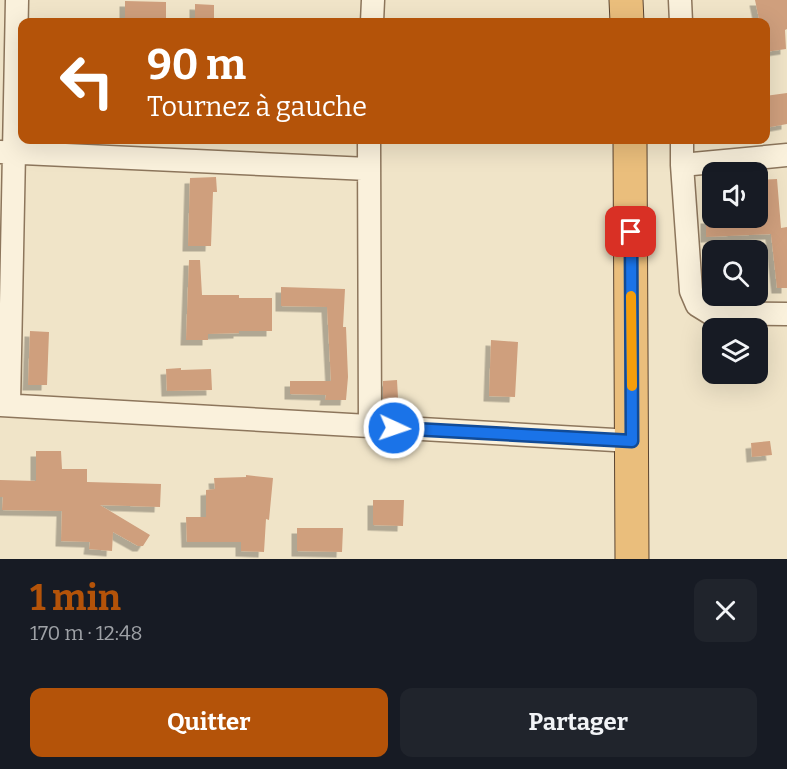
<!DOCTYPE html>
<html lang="fr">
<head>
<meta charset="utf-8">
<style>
  :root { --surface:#171b24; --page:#20242c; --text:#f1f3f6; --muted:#9ea1a6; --accent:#b45309 }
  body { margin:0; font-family:Bitter,serif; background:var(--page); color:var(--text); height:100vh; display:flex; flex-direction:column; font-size:22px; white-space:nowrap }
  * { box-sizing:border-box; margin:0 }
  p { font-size:20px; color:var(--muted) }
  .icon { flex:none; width:33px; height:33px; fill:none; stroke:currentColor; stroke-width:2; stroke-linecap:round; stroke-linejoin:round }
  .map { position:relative; height:559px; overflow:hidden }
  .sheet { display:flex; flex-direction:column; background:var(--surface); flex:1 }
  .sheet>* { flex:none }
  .top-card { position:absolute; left:18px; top:18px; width:752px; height:126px; border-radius:12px; box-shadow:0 6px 24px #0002; background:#b45309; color:#fff; overflow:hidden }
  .buttons { position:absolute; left:702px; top:162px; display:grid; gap:12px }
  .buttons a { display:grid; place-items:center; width:66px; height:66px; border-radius:12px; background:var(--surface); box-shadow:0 6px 24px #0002; font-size:30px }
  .pin { position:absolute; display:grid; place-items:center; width:51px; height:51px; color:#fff; margin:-26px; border-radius:12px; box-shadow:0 3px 9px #0006 }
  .me { position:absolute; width:66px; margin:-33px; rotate:93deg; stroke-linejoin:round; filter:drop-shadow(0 0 4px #0008) }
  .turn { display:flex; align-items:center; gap:21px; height:126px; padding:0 30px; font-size:27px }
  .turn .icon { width:78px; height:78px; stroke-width:2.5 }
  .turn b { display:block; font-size:42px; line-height:51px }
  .round { display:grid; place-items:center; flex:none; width:63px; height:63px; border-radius:12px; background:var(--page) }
  .headline { display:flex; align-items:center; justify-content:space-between; height:102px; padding:0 30px }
  h1 { font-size:36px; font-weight:700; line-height:45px; color:var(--accent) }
  .button { display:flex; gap:12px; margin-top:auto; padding:12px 30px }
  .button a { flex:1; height:69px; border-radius:12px; background:var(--accent); color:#fff; font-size:24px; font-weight:700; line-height:69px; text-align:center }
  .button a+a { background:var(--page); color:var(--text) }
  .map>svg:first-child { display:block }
</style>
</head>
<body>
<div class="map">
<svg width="787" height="559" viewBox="0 0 787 559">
  <defs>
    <filter id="shadow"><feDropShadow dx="-5.5" dy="5.5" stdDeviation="0" flood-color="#0004"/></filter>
  </defs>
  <rect width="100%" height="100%" fill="#f0e4c8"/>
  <!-- building -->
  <path fill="#cf9f7d" filter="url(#shadow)" d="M 755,0 L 787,0 L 787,29 L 785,30 L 786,49 L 765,52 L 765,19 L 759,19 Z
    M 125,1 L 166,2 L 166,22 L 125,22 Z
    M 195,4 L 214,5 L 214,22 L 195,22 Z
    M 787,93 L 787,124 L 765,128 L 765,96 Z
    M 216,177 L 217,192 L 213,192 L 211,246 L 188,246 L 190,178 Z
    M 777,179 L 781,228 L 787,227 L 787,288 L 777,288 L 771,234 L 706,237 L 706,218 L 758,218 L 758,180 Z
    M 189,260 L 200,260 L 202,295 L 239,295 L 239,298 L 272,298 L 272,331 L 239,331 L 239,333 L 208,334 L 208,340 L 186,340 Z
    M 281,287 L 345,289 L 343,327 L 346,327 L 348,377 L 346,400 L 325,400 L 326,395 L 290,394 L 290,381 L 331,381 L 327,307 L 281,306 Z
    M 30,331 L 49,332 L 47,385 L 28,385 Z
    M 491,340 L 518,342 L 515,397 L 489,396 Z
    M 181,368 L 181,370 L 211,369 L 212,390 L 167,391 L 166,369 Z
    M 397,380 L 398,398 L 383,399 L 383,381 Z
    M 770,441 L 772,455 L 752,457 L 751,443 Z
    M 36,451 L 61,451 L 62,469 L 87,469 L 87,482 L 161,484 L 160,507 L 100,505 L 150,535 L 143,546 L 138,546 L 113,532 L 112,551 L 89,549 L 90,542 L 61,541 L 62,511 L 2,510 L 3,497 L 0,497 L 0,480 L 36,481 Z
    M 246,475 L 273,478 L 269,520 L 266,519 L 264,552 L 241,551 L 241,542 L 187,542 L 186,517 L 206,517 L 206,490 L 215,489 L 214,478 L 246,477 Z
    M 373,500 L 404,500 L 403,526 L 373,525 Z
    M 297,528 L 343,528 L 342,552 L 297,551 Z"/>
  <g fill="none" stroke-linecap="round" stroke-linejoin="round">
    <!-- minor casing -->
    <g stroke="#8d765c" stroke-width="25">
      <path id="minor" d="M 680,0 L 681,22
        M 372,22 L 373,0
        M 369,140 L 370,426
        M 682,140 L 682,165 L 787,155
        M 0,152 L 368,169
        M 682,165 L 691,291 L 697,305 L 710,313 L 787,314
        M 0,405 L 632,441
        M 9,405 L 17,0"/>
    </g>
    <!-- trunk casing -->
    <g stroke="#5b4430" stroke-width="35">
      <path id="trunk" d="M 626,0 L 627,22
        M 630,140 L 632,559"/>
    </g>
    <!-- minor -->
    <use href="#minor" stroke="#faf1dc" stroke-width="22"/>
    <!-- trunk -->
    <use href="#trunk" stroke="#eabe7c" stroke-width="33"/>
  </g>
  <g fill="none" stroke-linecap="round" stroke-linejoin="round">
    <!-- route casing -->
    <g stroke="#114b97" stroke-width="15">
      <path id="route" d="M 394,428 L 632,441 L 631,232"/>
    </g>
    <!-- route -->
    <use href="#route" stroke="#1a73e8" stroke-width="10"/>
    <!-- slow -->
    <path stroke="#f59e0b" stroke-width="10" d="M 631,296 L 632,386"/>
  </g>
</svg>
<div class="buttons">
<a><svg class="icon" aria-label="sound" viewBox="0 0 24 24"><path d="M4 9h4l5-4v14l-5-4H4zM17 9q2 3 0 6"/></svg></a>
<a><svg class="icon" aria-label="search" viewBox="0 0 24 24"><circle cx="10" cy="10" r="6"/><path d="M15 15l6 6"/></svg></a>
<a><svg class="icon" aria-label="layers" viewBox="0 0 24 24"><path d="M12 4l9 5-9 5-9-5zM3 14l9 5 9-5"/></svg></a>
</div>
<div class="pin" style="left:631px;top:232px;background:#d93025"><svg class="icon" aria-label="arrive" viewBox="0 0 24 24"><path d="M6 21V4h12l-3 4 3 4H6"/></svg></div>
<svg class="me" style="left:394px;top:428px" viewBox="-20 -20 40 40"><circle r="17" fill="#1a73e8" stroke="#fff" stroke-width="3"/><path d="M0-11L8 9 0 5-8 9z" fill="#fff"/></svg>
<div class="top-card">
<div class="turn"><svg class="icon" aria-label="left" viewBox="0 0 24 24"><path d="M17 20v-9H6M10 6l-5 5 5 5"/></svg><div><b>90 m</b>Tournez à gauche</div></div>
</div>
</div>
<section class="sheet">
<div class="headline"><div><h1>1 min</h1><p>170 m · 12:48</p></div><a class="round"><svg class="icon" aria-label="close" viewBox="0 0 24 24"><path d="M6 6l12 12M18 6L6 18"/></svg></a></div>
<div class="button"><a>Quitter</a><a>Partager</a></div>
</section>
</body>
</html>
